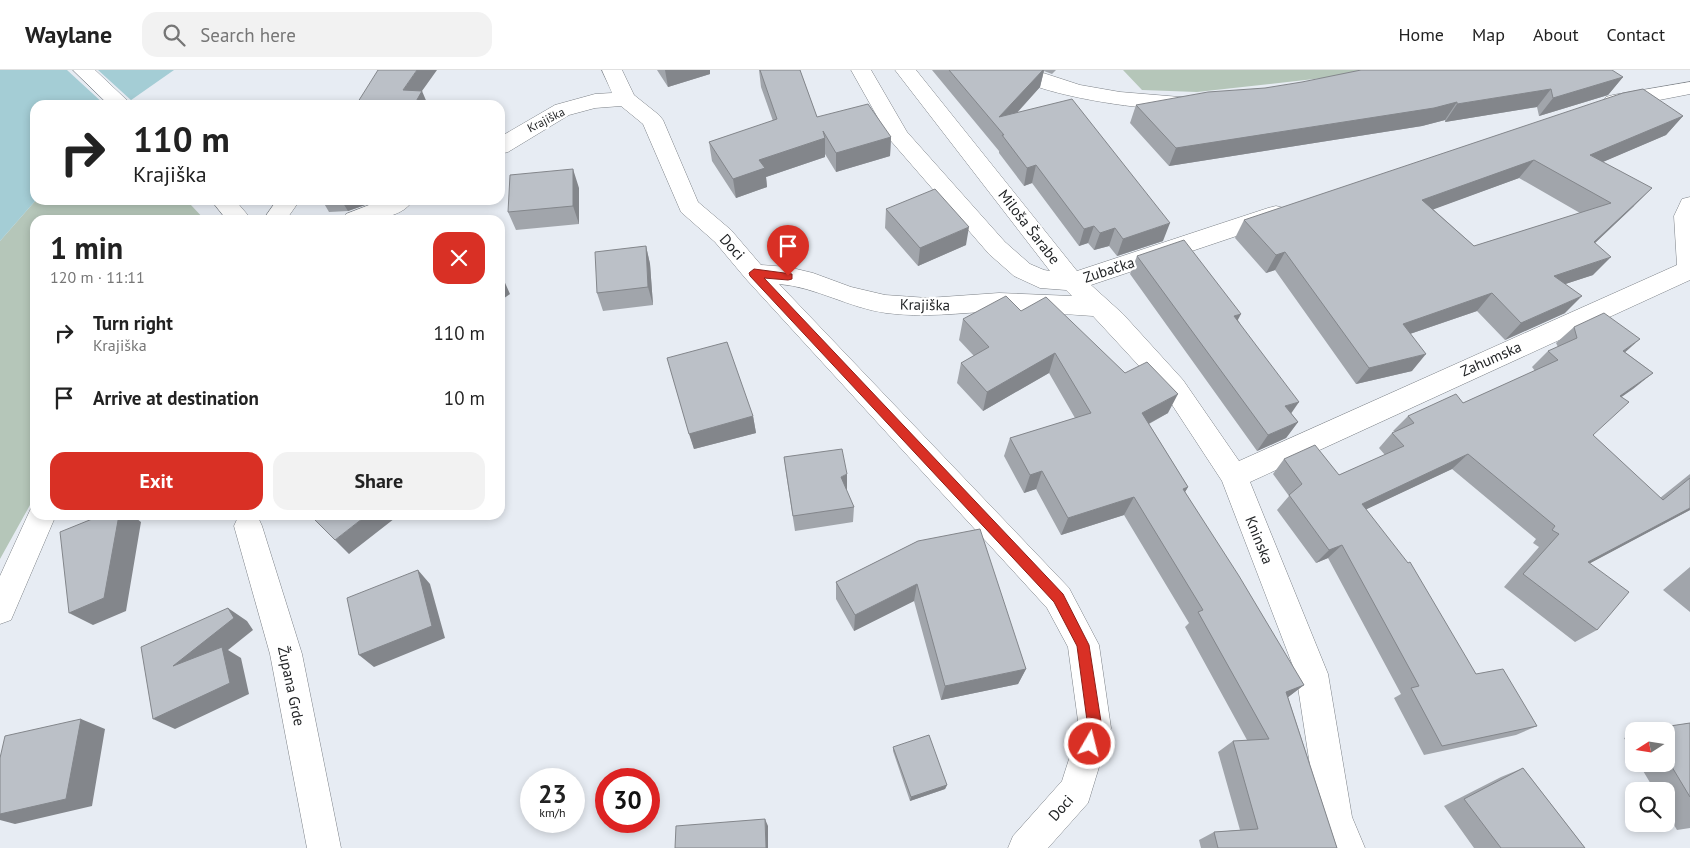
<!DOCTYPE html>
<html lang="en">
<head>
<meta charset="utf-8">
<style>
  :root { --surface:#fff; --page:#f2f2f2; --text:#222; --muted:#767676; --line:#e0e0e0; --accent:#d93025 }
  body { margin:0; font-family:"PT Sans",sans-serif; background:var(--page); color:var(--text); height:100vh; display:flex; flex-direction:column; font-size:19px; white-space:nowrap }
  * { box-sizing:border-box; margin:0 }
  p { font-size:16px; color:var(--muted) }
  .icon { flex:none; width:28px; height:28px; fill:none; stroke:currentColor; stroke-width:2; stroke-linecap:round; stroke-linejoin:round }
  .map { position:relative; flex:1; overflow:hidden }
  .panel { position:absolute; left:30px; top:145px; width:475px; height:305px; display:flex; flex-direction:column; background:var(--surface); border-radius:15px; box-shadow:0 2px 8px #0003 }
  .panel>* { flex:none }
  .hud { position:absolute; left:30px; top:30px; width:475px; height:105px; border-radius:15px; box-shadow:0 2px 8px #0003; background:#fff; color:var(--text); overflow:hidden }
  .needle { width:32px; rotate:258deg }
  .controls { position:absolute; left:1625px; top:652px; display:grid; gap:10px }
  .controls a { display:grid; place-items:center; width:50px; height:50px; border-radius:10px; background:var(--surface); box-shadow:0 2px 8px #0003; font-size:25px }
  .speed { position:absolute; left:520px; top:698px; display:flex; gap:10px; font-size:25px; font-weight:700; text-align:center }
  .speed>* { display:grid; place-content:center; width:65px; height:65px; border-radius:50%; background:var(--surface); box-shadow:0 2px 8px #0003; line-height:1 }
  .speed small { font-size:12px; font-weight:400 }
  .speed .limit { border:8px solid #d22; background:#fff; color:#111 }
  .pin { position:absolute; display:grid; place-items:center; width:42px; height:42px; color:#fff; margin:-51px -21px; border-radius:50% 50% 50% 0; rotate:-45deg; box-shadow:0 0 5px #0007 }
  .pin .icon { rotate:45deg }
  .me { position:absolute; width:55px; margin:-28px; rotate:8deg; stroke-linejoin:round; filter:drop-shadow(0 0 4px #0008) }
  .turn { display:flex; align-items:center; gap:18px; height:105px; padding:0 20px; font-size:22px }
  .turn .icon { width:65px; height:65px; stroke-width:2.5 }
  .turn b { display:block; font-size:35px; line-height:42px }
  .round { display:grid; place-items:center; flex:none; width:52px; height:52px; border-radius:15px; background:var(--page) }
  .headline { display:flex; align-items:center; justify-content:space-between; height:85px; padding:0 20px }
  h1 { font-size:30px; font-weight:800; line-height:38px }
  .button { display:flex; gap:10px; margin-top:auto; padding:10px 20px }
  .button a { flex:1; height:58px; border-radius:15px; background:var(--accent); color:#fff; font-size:20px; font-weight:800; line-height:58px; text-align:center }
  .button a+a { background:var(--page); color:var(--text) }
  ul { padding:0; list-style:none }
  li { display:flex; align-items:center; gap:15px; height:65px; padding:0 20px }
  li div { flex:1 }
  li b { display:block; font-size:19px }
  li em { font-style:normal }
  header { display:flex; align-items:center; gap:30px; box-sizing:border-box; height:70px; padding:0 25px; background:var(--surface); border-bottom:1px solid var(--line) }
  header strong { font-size:24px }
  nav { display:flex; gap:28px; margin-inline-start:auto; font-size:18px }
  .search { width:350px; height:45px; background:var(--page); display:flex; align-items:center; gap:12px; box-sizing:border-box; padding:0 18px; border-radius:15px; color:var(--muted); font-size:19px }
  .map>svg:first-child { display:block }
</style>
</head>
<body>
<header>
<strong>Waylane</strong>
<div class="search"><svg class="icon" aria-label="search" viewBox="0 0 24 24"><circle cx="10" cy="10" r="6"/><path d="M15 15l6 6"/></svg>Search here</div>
<nav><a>Home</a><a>Map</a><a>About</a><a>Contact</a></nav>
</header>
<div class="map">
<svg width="1690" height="778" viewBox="0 0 1690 778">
  <rect width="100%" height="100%" fill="#e7ecf3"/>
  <!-- green -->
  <path fill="#b5c6b9" d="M 1123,0 L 1369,0 L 1323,8 L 1197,22 L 1142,20 Z
    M 36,130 L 190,130 L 190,134 L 205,150 L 35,150 L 35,426 L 0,489 L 0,171 Z"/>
  <!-- water -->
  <path fill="#a4cdd5" d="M 0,0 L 174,0 L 124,35 L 35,35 L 36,130 L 0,171 Z"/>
  <!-- pier -->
  <path fill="#e7ecf3" d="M 67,0 L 98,0 L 132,31 L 128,35 L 105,35 Z"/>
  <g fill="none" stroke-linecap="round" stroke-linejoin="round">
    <!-- minor casing -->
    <g stroke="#7c8187" stroke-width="1">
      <path id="minor" d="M 73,0 L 95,0 L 132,35 L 109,35 Z
        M 602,0 L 622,0 L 634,25 L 659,45 L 663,50 L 698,132 L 731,160 L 761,195 L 788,197 L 813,203 L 851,217 L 885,225 L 928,228 L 999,223 L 1072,226 L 1066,220 L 1040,218 L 1014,206 L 989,184 L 891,71 L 851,0 L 871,0 L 907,62 L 1005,172 L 1030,194 L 1044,200 L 1050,201 L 895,0 L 916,0 L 1077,201 L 1268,138 L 1276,136 L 1284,138 L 1287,144 L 1284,150 L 1091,215 L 1123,244 L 1183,310 L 1239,391 L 1677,195 L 1674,146 L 1682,129 L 1690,127 L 1690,210 L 1250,412 L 1328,604 L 1352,747 L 1365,778 L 1330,778 L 1318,748 L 1296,604 L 1222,411 L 1165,324 L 1093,246 C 1061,244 1028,240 997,241 C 960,243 923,248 886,243 C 849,238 816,217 779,214 L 1069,518 L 1099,575 L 1111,658 L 1088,733 L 1048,778 L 1008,778 L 1013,766 L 1062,711 L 1079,658 L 1068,577 L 1047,538 L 746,209 L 715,172 L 681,142 L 643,54 L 621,36 L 595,38 L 569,45 L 508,82 L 500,84 L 500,67 L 555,35 L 595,24 L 612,23 Z
        M 1006,0 L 1034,0 L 1080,15 L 1120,22 L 1192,28 L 1195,33 L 1192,38 C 1163,45 1022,24 1006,0 Z
        M 1690,12 L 1690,24 L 1613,39 L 1606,37 L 1603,32 L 1606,27 L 1613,25 Z
        M 211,130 L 235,130 L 252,150 L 227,150 Z
        M 277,130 L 300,130 L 286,150 L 263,150 Z
        M 382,130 L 413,130 C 401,151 364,150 343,150 L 346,144 Z
        M 35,435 L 35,445 L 56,445 L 11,550 L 0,554 L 0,506 L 32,436 Z
        M 243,445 L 258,447 L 262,456 L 302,584 L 341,778 L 307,778 L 270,584 L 234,456 L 238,447 Z"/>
    </g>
    <!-- minor -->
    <use href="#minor" fill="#fff" fill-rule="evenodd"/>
  </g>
  <!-- wall -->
  <path fill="#a1a5ab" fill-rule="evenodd" d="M 657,0 L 710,0 L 710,4 L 668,17 Z
    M 759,0 L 800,0 L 817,47 L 891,67 L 890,86 L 836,102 L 825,84 L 825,87 L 766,107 L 767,117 L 736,128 L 712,91 L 709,72 L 773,51 L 761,17 Z
    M 932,0 L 1056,0 L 1052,4 L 1044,1 L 1040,17 L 1017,43 L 1163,171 L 1117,186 L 1109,176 L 1094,180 L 1088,173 L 1079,176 L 1032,113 L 1024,116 L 999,83 L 999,81 Z
    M 1623,7 L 1608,25 L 1539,46 L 1537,37 L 1445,52 L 1445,50 L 1422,56 L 1169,96 L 1130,53 L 1136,35 Z
    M 1683,46 L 1666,65 L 1602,92 L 1634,136 L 1595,173 L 1593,205 L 1565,214 L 1565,243 L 1505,270 L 1477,241 L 1410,264 L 1412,301 L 1356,314 L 1275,200 L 1266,203 L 1235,168 L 1244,150 ZM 1519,108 L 1580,143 L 1474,176 L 1433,139 Z
    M 579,118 L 579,154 L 516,160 L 508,142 Z
    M 322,130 L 369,130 L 368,134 L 348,141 L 329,142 Z
    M 886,139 L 966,175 L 918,196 L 885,158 Z
    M 646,176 L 650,194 L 653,235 L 603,241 L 597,223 Z
    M 1137,186 L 1238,250 L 1291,343 L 1298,352 L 1286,368 L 1257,381 L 1130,204 Z
    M 1021,241 L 1125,303 L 1168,343 L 1149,354 L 1188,417 L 1185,422 L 1304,615 L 1288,627 L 1337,778 L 1201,778 L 1199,770 L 1214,762 L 1240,760 L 1218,682 L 1233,671 L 1247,670 L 1185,557 L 1189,553 L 1124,445 L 1061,465 L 1036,419 L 1024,423 L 1004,386 L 1010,368 L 1075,348 L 1049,303 L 983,341 L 957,313 L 961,293 L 974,286 L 959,270 L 963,249 Z
    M 1574,257 L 1625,282 L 1653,303 L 1621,327 L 1593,365 L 1660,428 L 1690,404 L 1690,440 L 1590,493 L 1597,560 L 1575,572 L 1504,517 L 1539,477 L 1533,473 L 1536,469 L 1452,399 L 1366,439 L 1476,604 L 1537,656 L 1516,665 L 1424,685 L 1394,628 L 1401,624 L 1328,488 L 1316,493 L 1277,440 L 1289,426 L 1273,404 L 1284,389 L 1339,405 L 1385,385 L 1379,378 L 1392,363 L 1395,362 L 1393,361 L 1408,346 L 1463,333 L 1535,301 L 1532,297 L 1548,281 L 1558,277 L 1556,273 Z
    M 667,288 L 753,346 L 756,363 L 694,379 Z
    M 784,387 L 847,419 L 846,420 L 854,437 L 853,452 L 795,461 L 786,403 Z
    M 918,471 L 1026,599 L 1018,614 L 941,630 L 914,531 L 854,561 L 836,529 L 836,512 Z
    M 1690,497 L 1690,542 L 1663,520 Z
    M 1690,653 L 1690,758 L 1677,760 L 1666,742 L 1666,721 L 1655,721 L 1639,694 L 1666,694 L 1666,661 L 1643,661 L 1650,659 Z
    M 1634,665 L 1634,685 L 1624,668 Z
    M 893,677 L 947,715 L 945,719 L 910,731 L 893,681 Z
    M 1523,698 L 1585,778 L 1474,778 L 1444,736 L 1501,707 Z"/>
  <!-- shaded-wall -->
  <path fill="#83868b" d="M 417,0 L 437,0 L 422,21 L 428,35 L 414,35 L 403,20 Z
    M 665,0 L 710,0 L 710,4 L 668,17 Z
    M 1043,0 L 1044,0 L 1040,17 L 1000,61 L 999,47 Z
    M 1623,7 L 1608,25 L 1539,46 L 1553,28 Z
    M 1551,19 L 1537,37 L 1445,52 L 1457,34 Z
    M 1457,32 L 1445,50 L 1422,56 L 1169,96 L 1176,78 Z
    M 1683,46 L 1666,65 L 1575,104 L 1590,85 Z
    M 891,67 L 890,86 L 836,102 L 836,83 Z
    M 825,68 L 825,87 L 766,107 L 767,117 L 736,128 L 733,109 L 759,90 Z
    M 1534,90 L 1519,108 L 1410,148 L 1422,130 Z
    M 1036,95 L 1032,113 L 1024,116 L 1027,98 Z
    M 573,99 L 579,118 L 579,154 L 573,136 Z
    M 1652,118 L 1634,136 L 1577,190 L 1594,172 Z
    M 341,130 L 369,130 L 368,134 L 348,141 Z
    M 1170,153 L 1163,171 L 1117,186 L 1123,169 Z
    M 1094,156 L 1088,173 L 1079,176 L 1084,159 Z
    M 969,157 L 966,175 L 918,196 L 920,178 Z
    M 1115,158 L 1109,176 L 1094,180 L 1100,163 Z
    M 646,176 L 650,194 L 653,235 L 648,217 Z
    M 1285,182 L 1275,200 L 1266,203 L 1276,185 Z
    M 1611,187 L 1593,205 L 1538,223 L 1554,206 Z
    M 502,206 L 510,224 L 500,231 L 500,207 Z
    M 1492,223 L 1477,241 L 1389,271 L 1403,254 Z
    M 1582,226 L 1565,243 L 1505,270 L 1521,253 Z
    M 1241,244 L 1232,261 L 1234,246 Z
    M 1640,269 L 1622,285 L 1623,281 Z
    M 1055,283 L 1049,303 L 983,341 L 987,322 Z
    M 1426,284 L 1412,301 L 1356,314 L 1369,298 Z
    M 1653,303 L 1633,319 L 1600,342 L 1620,326 Z
    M 1178,324 L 1168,343 L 1133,362 L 1142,343 Z
    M 1299,332 L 1288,348 L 1285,336 Z
    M 753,346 L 756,363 L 694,379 L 689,364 Z
    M 1298,352 L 1286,368 L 1257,381 L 1268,365 Z
    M 1468,384 L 1452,399 L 1348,448 L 1362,434 Z
    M 1042,401 L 1036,419 L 1024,423 L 1030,405 Z
    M 847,404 L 847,419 L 841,423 L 841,407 Z
    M 1188,417 L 1177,435 L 1183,419 Z
    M 1134,427 L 1124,445 L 1061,465 L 1068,448 Z
    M 1690,438 L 1690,440 L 1568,505 L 1588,492 Z
    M 119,445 L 132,445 L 141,452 L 126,541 L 93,555 L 69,543 Z
    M 367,445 L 399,445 L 349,484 L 335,470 Z
    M 1342,475 L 1328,488 L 1316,493 L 1329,480 Z
    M 418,500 L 430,514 L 445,568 L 374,597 L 359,585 Z
    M 917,514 L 914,531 L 854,561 L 855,545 Z
    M 228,538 L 247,551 L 253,560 L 228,580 L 241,588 L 249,624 L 175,659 L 153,649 L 173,596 Z
    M 1026,599 L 1018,614 L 941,630 L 945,616 Z
    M 1304,615 L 1287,628 L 1286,622 Z
    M 81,649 L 105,659 L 92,736 L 15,754 L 0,750 L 0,744 Z
    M 947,715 L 945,719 L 910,731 L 911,727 Z
    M 765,749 L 768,756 L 768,778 L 766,778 Z"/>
  <!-- building -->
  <path fill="#bbc0c7" stroke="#83868b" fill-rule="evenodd" d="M 378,0 L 417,0 L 403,20 L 422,21 L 414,35 L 356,35 Z
    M 760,0 L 800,0 L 817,47 L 868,34 L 891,67 L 836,83 L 823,61 L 825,68 L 759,90 L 765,98 L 733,109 L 709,72 L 777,49 Z
    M 949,0 L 1043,0 L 999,47 L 1072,29 L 1170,153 L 1123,169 L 1115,158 L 1100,163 L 1094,156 L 1084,159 L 1036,95 L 1027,98 L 1002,65 L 1004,65 Z
    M 1361,0 L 1612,0 L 1623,7 L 1553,28 L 1551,19 L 1457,34 L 1457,32 L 1434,38 L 1176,78 L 1136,35 L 1208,22 L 1265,18 L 1302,12 Z
    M 1643,19 L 1683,46 L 1590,85 L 1652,118 L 1594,172 L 1611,187 L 1554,206 L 1582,226 L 1521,253 L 1492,223 L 1403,254 L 1426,284 L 1369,298 L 1285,182 L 1276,185 L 1244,150 L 1623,23 ZM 1534,90 L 1611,133 L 1474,176 L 1422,130 Z
    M 573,99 L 573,136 L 508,142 L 510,105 Z
    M 935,119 L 969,157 L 920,178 L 886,139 Z
    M 1184,170 L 1241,244 L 1234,246 L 1299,332 L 1285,336 L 1298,352 L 1268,365 L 1137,186 Z
    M 646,176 L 648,217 L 597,223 L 595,182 Z
    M 1006,226 L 1021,241 L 1046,227 L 1125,303 L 1147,292 L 1178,324 L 1142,343 L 1188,417 L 1183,419 L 1239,506 L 1304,615 L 1286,622 L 1337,778 L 1218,778 L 1214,762 L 1258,759 L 1233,671 L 1269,669 L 1198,542 L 1203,540 L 1134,427 L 1068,448 L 1042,401 L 1030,405 L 1010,368 L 1091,343 L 1055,283 L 987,322 L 961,293 L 989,277 L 963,249 Z
    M 1604,243 L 1640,269 L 1623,281 L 1653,303 L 1620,326 L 1629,332 L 1593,365 L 1663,430 L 1690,408 L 1690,438 L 1588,492 L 1629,522 L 1597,560 L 1523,504 L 1559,464 L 1552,460 L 1555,456 L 1468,384 L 1362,434 L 1408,493 L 1410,492 L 1476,604 L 1503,599 L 1537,656 L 1442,676 L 1411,618 L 1419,616 L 1342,475 L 1329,480 L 1289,425 L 1302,414 L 1284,389 L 1315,375 L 1339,405 L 1404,376 L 1392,363 L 1414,353 L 1408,346 L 1456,324 L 1463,333 L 1558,290 L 1548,281 L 1577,268 L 1574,257 Z
    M 727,272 L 753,346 L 689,364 L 667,288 Z
    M 842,379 L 847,404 L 841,407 L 854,437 L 793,446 L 784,387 Z
    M 102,445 L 119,445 L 104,528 L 69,543 L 60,462 Z
    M 310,445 L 367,445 L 335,470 Z
    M 980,459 L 1026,599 L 945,616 L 917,514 L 855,545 L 836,512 L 918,471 Z
    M 418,500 L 432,556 L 359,585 L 347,528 Z
    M 228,538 L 234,548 L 173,596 L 222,577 L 230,613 L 153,649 L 141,577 Z
    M 81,649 L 66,729 L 0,744 L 0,688 L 5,666 Z
    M 1690,653 L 1690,727 L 1666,687 L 1666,661 L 1651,661 L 1650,659 Z
    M 929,665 L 947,715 L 911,727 L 893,677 Z
    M 1523,698 L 1585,778 L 1501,778 L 1464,729 Z
    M 765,749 L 766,778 L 675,778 L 676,756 Z"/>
  <!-- route -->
  <path fill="#d93025" stroke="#8d1f18" d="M 754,199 L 792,204 L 792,209 L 788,210 L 764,208 L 1063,524 L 1089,575 L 1102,658 L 1095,678 L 1090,680 L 1086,678 L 1084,674 L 1088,658 L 1077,576 L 1054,532 L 750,206 L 749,203 Z"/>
  <g text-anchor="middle" stroke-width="4.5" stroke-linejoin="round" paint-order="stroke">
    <!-- far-street labels -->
    <g font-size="12" fill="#1e2022" stroke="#fff">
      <text transform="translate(546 50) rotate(-27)" y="4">Krajiška</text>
    </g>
    <!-- street labels -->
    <g font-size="15" fill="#1e2022" stroke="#fff">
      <text transform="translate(1029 157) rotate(52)" y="5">Miloša Šarabe</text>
      <text transform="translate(732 177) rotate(48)" y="5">Doci</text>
      <text transform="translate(1109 200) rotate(-18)" y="5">Zubačka</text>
      <text transform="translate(925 235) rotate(1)" y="5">Krajiška</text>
      <text transform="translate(1491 289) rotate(-24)" y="5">Zahumska</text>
      <text transform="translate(1259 470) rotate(68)" y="5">Kninska</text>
      <text transform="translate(291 616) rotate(78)" y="5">Župana Grde</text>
      <text transform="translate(1061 738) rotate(-48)" y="5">Doci</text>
    </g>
  </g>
</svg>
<div class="controls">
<a><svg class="needle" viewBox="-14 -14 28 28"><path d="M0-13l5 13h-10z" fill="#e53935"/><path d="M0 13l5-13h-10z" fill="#767676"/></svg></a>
<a><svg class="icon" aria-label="search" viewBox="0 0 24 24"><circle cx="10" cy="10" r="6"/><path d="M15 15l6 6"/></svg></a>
</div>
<div class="speed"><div>23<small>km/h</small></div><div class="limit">30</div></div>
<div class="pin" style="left:788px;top:206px;background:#d93025"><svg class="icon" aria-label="arrive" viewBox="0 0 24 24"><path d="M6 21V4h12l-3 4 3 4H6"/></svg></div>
<svg class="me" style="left:1090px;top:674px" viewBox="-20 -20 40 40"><circle r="17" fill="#d93025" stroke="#fff" stroke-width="3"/><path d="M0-11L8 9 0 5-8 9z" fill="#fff"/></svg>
<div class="hud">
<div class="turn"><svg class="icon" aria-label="right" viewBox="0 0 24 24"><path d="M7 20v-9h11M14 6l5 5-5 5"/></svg><div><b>110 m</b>Krajiška</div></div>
</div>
<section class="panel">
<div class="headline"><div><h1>1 min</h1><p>120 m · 11:11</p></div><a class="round" style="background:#d93025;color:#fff"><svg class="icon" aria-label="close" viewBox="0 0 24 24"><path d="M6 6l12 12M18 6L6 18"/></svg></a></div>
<ul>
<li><svg class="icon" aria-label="right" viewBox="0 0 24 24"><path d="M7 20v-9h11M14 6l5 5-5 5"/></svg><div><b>Turn right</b><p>Krajiška</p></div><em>110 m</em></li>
<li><svg class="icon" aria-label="arrive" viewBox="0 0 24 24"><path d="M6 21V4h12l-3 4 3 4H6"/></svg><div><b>Arrive at destination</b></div><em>10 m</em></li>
</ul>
<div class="button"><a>Exit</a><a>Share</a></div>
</section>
</div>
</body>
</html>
